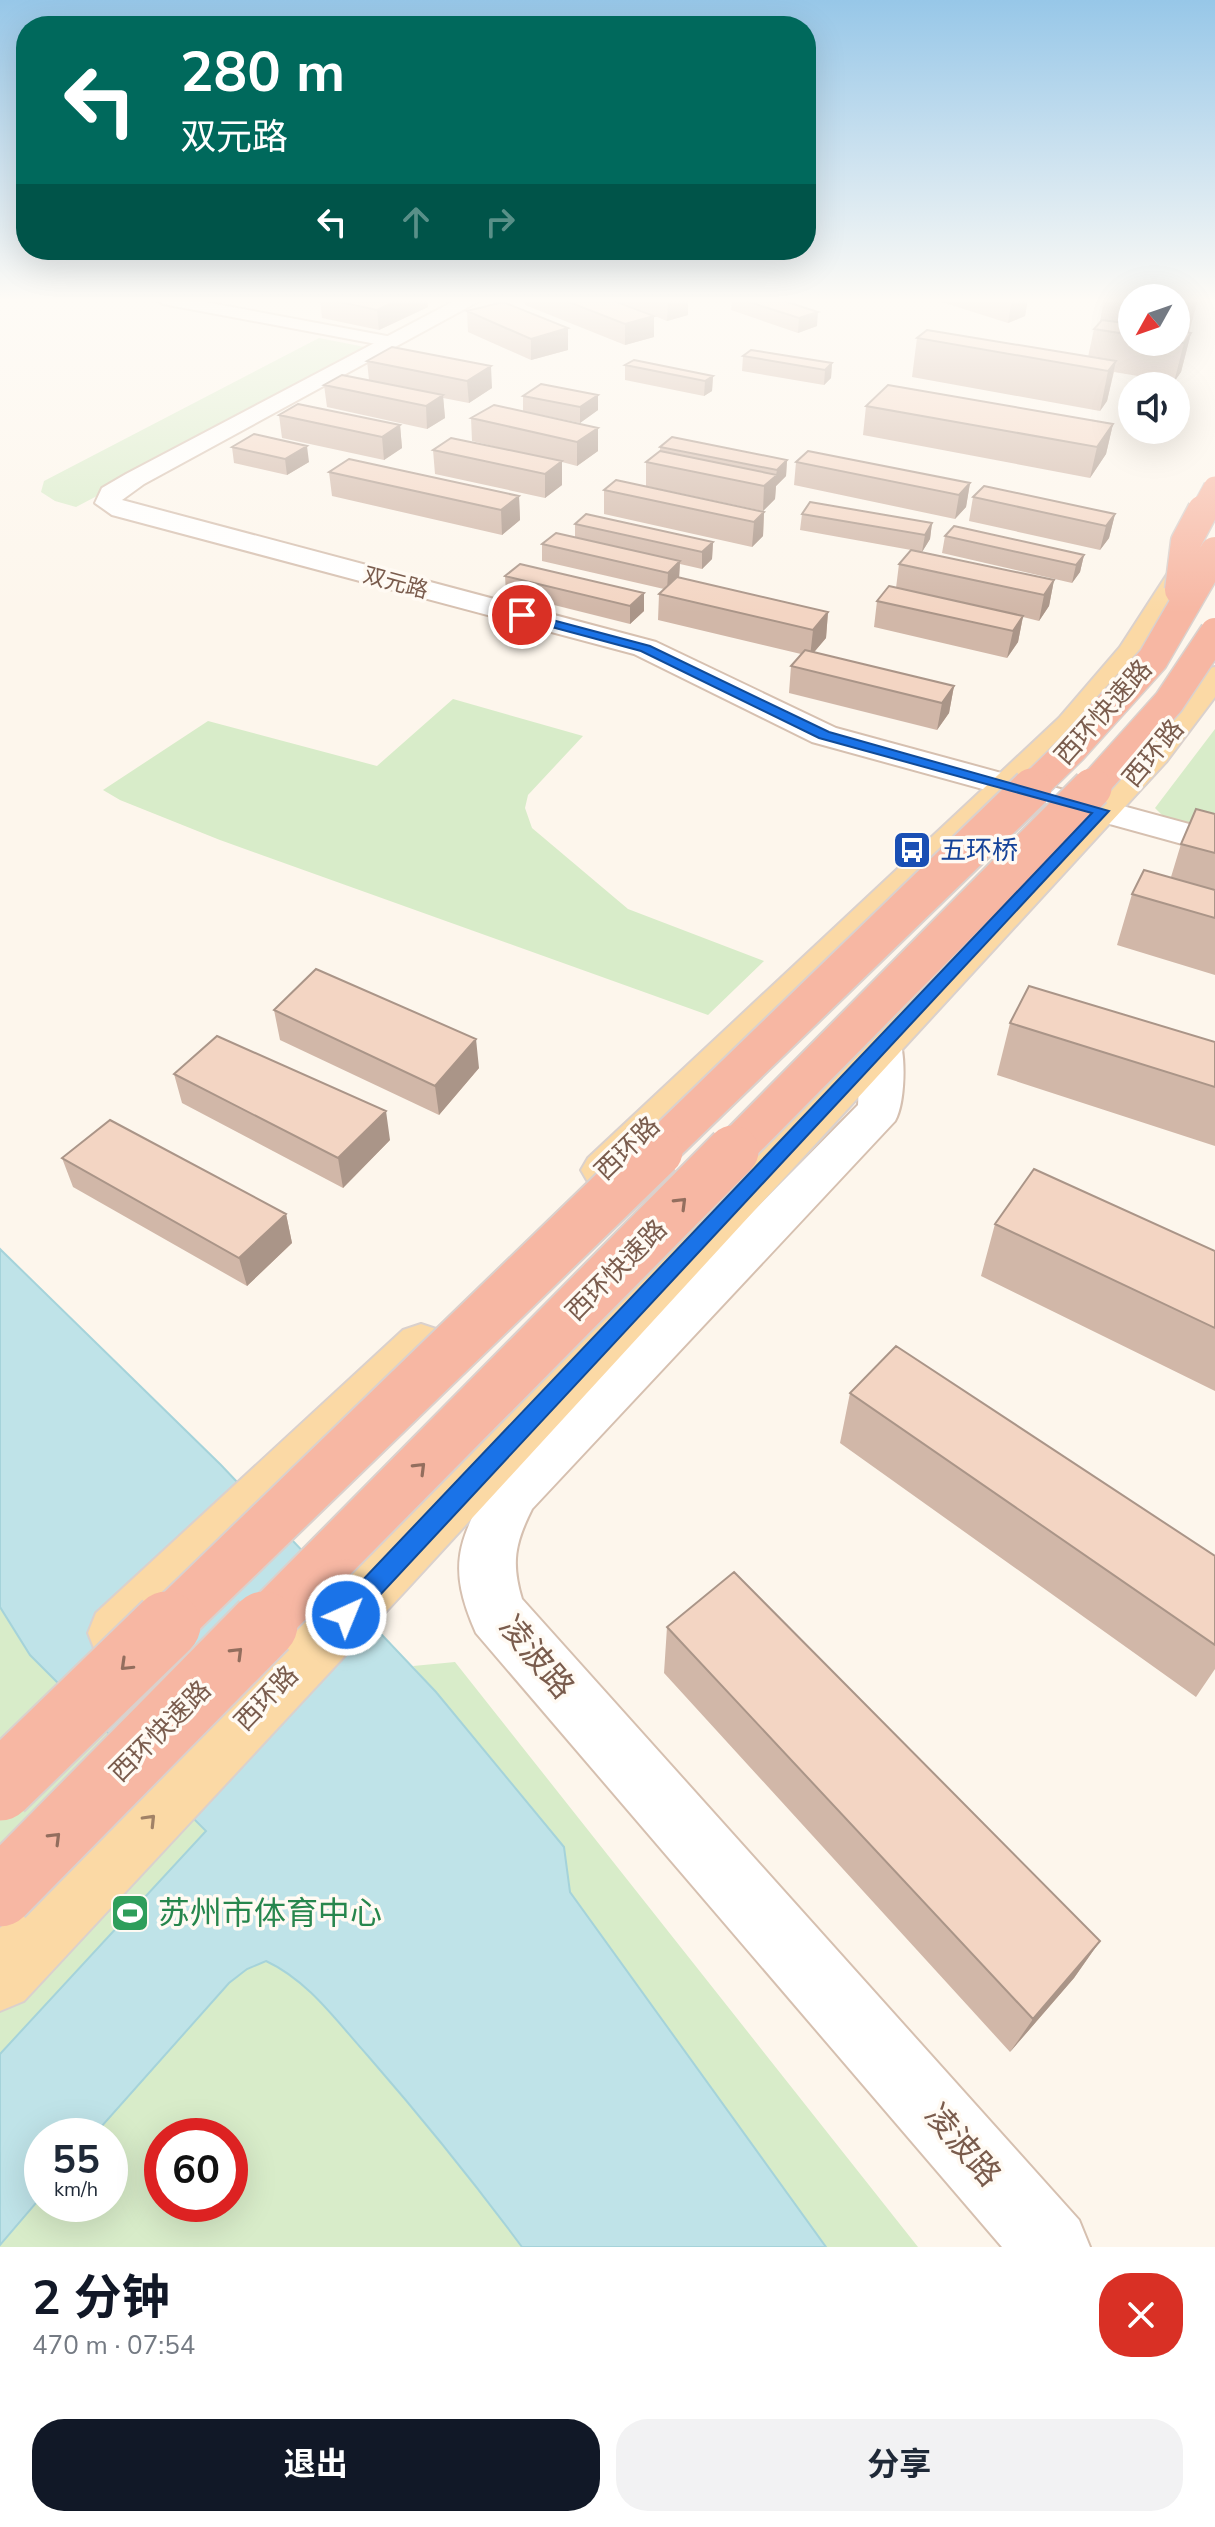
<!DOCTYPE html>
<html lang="zh">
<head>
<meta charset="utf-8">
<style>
  :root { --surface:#fff; --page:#f2f2f3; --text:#1f2937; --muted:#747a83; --accent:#111827 }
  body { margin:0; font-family:"Nunito Sans","Noto Sans SC",sans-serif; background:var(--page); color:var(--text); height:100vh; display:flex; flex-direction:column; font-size:30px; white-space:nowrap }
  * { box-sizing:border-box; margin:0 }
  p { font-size:26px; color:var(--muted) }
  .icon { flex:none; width:44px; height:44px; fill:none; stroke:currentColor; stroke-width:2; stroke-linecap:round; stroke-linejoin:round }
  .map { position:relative; height:2247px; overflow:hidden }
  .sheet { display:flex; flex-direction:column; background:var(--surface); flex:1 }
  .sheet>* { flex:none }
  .guide { position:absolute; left:16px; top:16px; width:800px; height:244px; border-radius:32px; box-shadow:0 8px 32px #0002; background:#00695c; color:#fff; overflow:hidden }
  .needle { width:52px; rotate:230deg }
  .controls { position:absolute; left:1118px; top:284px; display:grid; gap:16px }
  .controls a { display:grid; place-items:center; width:72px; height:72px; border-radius:50%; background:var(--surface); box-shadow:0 8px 32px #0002; font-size:40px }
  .speed { position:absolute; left:24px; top:2118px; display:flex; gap:16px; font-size:40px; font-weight:700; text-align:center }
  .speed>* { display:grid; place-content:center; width:104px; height:104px; border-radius:50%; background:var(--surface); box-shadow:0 8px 32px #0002; line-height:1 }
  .speed small { font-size:20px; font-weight:400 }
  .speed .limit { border:12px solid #d22; background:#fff; color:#111 }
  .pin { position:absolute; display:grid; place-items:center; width:68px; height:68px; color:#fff; margin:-34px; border:4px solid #fff; border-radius:50%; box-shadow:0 2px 8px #0007 }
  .me { position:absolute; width:88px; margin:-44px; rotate:44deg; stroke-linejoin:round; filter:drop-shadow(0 0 6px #0008) }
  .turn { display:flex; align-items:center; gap:28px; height:168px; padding:0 32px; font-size:36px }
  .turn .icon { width:104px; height:104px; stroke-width:2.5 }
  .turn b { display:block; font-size:56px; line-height:68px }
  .lanes { display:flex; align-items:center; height:76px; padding:0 32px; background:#0003; justify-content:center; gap:40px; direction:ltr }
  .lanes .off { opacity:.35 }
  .round { display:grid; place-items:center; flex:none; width:84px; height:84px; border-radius:32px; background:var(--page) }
  .head { display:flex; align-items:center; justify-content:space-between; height:136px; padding:0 32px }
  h1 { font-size:48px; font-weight:700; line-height:60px; color:var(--accent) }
  .action { display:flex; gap:16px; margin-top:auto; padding:16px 32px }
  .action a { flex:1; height:92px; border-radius:32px; background:var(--accent); color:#fff; font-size:32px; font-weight:700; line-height:92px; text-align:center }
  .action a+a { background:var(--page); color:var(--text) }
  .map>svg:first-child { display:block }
</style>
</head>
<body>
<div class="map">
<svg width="1215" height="2247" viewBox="0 0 1215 2247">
  <rect width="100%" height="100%" fill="#fdf6ec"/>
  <!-- green -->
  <path fill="#d8ecc9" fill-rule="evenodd" d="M 319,338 L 365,347 L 371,352 L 76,507 L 55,501 L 41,492 L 44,481 Z
    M 453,699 L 583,736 L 528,795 L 525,808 L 532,828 L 628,909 L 764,961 L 708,1015 L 220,840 L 120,800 L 103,790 L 208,721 L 377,766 Z
    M 1215,729 L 1215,831 L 1166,819 L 1155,808 Z
    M 0,1607 L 30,1655 L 207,1831 L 522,2247 L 0,2247 ZM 42,2136 L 110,2136 L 110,2204 L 42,2204 ZM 162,2136 L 230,2136 L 230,2204 L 162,2204 Z
    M 455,1662 L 918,2247 L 826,2247 L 570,1892 L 564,1847 L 413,1666 Z"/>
  <!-- water -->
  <path fill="#bfe3e8" stroke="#a5d3da" stroke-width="2" d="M 0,1249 L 221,1465 L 436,1692 L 564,1847 L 570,1892 L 826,2247 L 522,2247 C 473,2181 422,2118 368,2056 C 337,2022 309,1981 266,1961 L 247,1969 L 229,1983 L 93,2136 L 42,2136 L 42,2196 L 0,2245 L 0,2054 L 206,1831 L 30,1655 L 0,1607 Z"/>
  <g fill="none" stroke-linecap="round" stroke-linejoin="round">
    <!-- street casing -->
    <g stroke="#d1beb0" stroke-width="4">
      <path id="street" d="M 155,299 L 189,299 L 392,337 L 401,342 L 392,347 L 163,304 Z"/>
    </g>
    <!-- secondary casing -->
    <g stroke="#d6c0b0" stroke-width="4">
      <path id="secondary" d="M 458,299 L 483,299 L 144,484 L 122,500 L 656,642 L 836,728 L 1215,831 L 1215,853 L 812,742 L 634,654 L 112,515 L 95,503 L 102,488 L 126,474 Z
        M 882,1030 L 897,1034 C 907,1051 905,1104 895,1121 L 532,1509 C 515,1543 511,1563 522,1599 L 1079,2220 L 1090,2247 L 1002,2247 L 476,1633 C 445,1563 460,1539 494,1475 L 858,1105 L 861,1044 L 867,1034 Z"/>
    </g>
    <!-- primary casing -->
    <g stroke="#dad1cd" stroke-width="4">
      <path id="primary" d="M 1198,540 L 1208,542 L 1212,548 L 1143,658 L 1081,732 L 620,1182 L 604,1187 L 588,1182 L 581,1170 L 588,1158 L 1059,718 L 1120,647 L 1188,542 Z
        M 1215,667 L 1215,697 L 1166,762 L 407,1589 L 24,2001 L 0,2011 L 0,1928 L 1073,820 L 1142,748 L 1204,669 Z
        M 421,1324 L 439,1330 L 446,1344 L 439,1358 L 138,1653 L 117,1661 L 96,1653 L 88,1633 L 96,1613 L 403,1330 Z"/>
    </g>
    <!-- street -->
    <use href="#street" fill="#fff" fill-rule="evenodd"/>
    <!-- secondary -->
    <use href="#secondary" fill="#fff" fill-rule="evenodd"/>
    <!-- primary -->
    <use href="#primary" fill="#fbd9a5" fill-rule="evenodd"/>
    <!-- highway-bridge-far4 casing -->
    <g stroke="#dad1cd" stroke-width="25" stroke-linecap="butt">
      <path id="highway-bridge-far4" d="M 1202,512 L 1215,488"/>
    </g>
    <!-- highway-bridge-far3 casing -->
    <g stroke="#dad1cd" stroke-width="33" stroke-linecap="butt">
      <path id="highway-bridge-far3" d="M 1180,590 L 1186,542 L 1203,510
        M 1030,790 L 1072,749 L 1153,659 L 1215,552
        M 1090,790 L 1169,702 L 1215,633"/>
    </g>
    <!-- highway-bridge-far2 casing -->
    <g stroke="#dad1cd" stroke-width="43" stroke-linecap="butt">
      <path id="highway-bridge-far2" d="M 655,1153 L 1032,788
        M 731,1153 L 1092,788"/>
    </g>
    <!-- highway-bridge-far1 casing -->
    <g stroke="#dad1cd" stroke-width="55" stroke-linecap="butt">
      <path id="highway-bridge-far1" d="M 165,1627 L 657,1151
        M 262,1627 L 733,1151"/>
    </g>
    <!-- highway-bridge casing -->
    <g stroke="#dad1cd" stroke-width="71" stroke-linecap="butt">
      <path id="highway-bridge" d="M 0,1787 L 167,1625
        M 0,1893 L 264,1625"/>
    </g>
    <!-- highway-bridge-far4 -->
    <use href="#highway-bridge-far4" stroke="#f7b7a3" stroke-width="23"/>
    <!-- highway-bridge-far3 -->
    <use href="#highway-bridge-far3" stroke="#f7b7a3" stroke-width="30"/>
    <!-- highway-bridge-far2 -->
    <use href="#highway-bridge-far2" stroke="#f7b7a3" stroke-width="39"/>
    <!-- highway-bridge-far1 -->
    <use href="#highway-bridge-far1" stroke="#f7b7a3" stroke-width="51"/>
    <!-- highway-bridge -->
    <use href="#highway-bridge" stroke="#f7b7a3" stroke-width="67"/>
  </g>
  <!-- wall -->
  <path fill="#d1b7a8" d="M 320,299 L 427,299 L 428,307 L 379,330 L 322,318 Z
    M 525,299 L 609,299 L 654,337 L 625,345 L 525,305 Z
    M 613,299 L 688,299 L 688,315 L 667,321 Z
    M 732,299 L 778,299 L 817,326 L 798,333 L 731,310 Z
    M 932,299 L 1028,299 L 1025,316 L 1008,323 Z
    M 1104,299 L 1132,299 L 1132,342 L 1176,342 L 1176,299 L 1198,299 L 1189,333 L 1191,333 L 1181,372 L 1174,382 L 1114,372 L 1107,401 L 1100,411 L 912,377 L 917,338 L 1088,357 L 1094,329 L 1100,322 Z
    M 467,311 L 568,350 L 531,360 L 468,332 Z
    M 392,347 L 492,388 L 469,403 L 443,398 L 445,418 L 427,429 L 327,407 L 324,385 L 369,380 L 367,361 Z
    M 743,356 L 832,363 L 831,378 L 824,385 L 742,371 Z
    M 625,365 L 713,376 L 712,391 L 704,396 L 625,380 Z
    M 523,396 L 598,410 L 580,423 L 523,411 Z
    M 494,405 L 598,451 L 577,466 L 562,462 L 562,485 L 545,498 L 435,474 L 433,450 L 517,452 L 472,441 L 471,418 Z
    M 866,406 L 1113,424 L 1106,454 L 1090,478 L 863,435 Z
    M 279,415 L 400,425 L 402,448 L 384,460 L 282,438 Z
    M 232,447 L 309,462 L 287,475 L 234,463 Z
    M 660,447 L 787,460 L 786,476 L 776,486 L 775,499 L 763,511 L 646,486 L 646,462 L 660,452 Z
    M 796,462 L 970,483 L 966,507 L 955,519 L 794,485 Z
    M 329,472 L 519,496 L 520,520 L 502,535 L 332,496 Z
    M 604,490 L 764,512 L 763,536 L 752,547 L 604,514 Z
    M 973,497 L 1115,514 L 1109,538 L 1100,550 L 969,521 Z
    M 802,514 L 932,523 L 930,539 L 922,552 L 1054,580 L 1049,606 L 1039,621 L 1023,617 L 1018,642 L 1007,658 L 874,627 L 877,601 L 896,588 L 899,564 L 911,550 L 800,530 Z
    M 575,524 L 713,542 L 712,559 L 702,569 L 680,564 L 679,578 L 828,612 L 826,638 L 814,652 L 954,686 L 949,713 L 937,730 L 789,693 L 791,666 L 801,654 L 658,620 L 659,594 L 664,589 L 542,561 L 542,544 L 575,537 Z
    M 945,536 L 1084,555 L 1080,572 L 1072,583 L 942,553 Z
    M 520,564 L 644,611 L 630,624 L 506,593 L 505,576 Z
    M 1215,814 L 1215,975 L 1117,945 L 1132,894 L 1171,877 L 1181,844 Z
    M 274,1010 L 479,1068 L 439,1115 L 280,1040 Z
    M 1010,1023 L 1215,1042 L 1215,1146 L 997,1075 Z
    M 174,1074 L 390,1140 L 343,1188 L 182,1103 Z
    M 62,1158 L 286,1214 L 292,1243 L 247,1286 L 73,1187 Z
    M 995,1224 L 1215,1251 L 1215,1391 L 981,1276 Z
    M 850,1393 L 1215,1556 L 1215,1669 L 1196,1697 L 840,1443 Z
    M 667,1627 L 1100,1941 L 1074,1978 L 1010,2052 L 664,1673 Z"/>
  <!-- shaded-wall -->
  <path fill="#aa9588" d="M 400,299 L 427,299 L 428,307 L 379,330 L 377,310 Z
    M 671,299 L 688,299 L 688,315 L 667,321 L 668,300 Z
    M 1012,299 L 1028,299 L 1025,316 L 1008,323 Z
    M 818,312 L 817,326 L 798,333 L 799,318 Z
    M 654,316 L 654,337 L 625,345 L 625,324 Z
    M 568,328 L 568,350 L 531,360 L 531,339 Z
    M 1191,333 L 1181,372 L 1174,382 L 1184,343 Z
    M 1116,361 L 1107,401 L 1100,411 L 1108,371 Z
    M 832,363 L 831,378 L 824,385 L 825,370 Z
    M 491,366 L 492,388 L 469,403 L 467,381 Z
    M 713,376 L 712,391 L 704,396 L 705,381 Z
    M 443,395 L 445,418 L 427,429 L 426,406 Z
    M 598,395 L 598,410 L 580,423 L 580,407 Z
    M 1113,424 L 1106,454 L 1090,478 L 1097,447 Z
    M 400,425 L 402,448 L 384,460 L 382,437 Z
    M 598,428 L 598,451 L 577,466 L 577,442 Z
    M 307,446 L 309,462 L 287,475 L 285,459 Z
    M 787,460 L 786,476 L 776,486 L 775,499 L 763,511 L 764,486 L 776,475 L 777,470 Z
    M 562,461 L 562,485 L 545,498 L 545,474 Z
    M 970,483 L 966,507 L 955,519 L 959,495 Z
    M 519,496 L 520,520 L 502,535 L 501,510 Z
    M 764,512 L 763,536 L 752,547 L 754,522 Z
    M 1115,514 L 1109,538 L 1100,550 L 1106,526 Z
    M 932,523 L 930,539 L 922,552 L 925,535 Z
    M 713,542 L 712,559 L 702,569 L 702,552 Z
    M 1084,555 L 1080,572 L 1072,583 L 1076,565 Z
    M 680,561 L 679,578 L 667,590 L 668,573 Z
    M 1054,580 L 1049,606 L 1039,621 L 1044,595 Z
    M 644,593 L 644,611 L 630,624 L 630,606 Z
    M 828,612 L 826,638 L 810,657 L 813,630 Z
    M 1023,616 L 1018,642 L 1007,658 L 1013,631 Z
    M 954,686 L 949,713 L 937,730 L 942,703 Z
    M 476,1039 L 479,1068 L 439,1115 L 435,1086 Z
    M 386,1111 L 390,1140 L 343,1188 L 338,1158 Z
    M 286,1214 L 292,1243 L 247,1286 L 239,1258 Z
    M 1100,1941 L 1074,1978 L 1010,2052 L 1033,2019 Z"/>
  <!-- building -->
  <path fill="#f3d5c3" stroke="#aa9588" stroke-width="2" d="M 326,299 L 400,299 L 377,310 Z
    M 561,299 L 609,299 L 654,316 L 625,324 Z
    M 740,299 L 778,299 L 818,312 L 799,318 Z
    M 503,302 L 568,328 L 531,339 L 467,311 Z
    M 1102,320 L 1132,324 L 1132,335 L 1094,329 Z
    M 927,330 L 1116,361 L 1108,371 L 917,338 Z
    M 1176,331 L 1191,333 L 1184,343 L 1176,342 Z
    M 392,347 L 491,366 L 467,381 L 367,361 Z
    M 751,350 L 832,363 L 825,370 L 743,356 Z
    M 634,360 L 713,376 L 705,381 L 625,365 Z
    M 342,375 L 443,395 L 426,406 L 324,385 Z
    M 541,384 L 598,395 L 580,407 L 523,396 Z
    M 888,385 L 1113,424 L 1097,447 L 866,406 Z
    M 298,404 L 400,425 L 382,437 L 279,415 Z
    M 494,405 L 598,428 L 577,442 L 471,418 Z
    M 254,434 L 307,446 L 285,459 L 232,447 Z
    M 672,437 L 787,460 L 777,470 L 660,447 Z
    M 451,438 L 562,461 L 545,474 L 433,450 Z
    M 660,451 L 777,475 L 764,486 L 646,462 Z
    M 808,451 L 970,483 L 959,495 L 796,462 Z
    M 349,459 L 519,496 L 501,510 L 329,472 Z
    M 616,480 L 764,512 L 754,522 L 604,490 Z
    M 984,486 L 1115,514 L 1106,526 L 973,497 Z
    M 810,502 L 932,523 L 925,535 L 802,514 Z
    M 586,514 L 713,542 L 702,552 L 575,524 Z
    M 954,526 L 1084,555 L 1076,565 L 945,536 Z
    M 556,533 L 680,561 L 668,573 L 542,544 Z
    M 911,550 L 1054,580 L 1044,595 L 899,564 Z
    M 520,564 L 644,593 L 630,606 L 505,576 Z
    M 677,577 L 828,612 L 813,630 L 659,594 Z
    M 889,586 L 1023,616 L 1013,631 L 877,601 Z
    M 805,650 L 954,686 L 942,703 L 791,666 Z
    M 1196,809 L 1215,814 L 1215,853 L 1181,844 Z
    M 1144,870 L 1215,890 L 1215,918 L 1132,894 Z
    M 316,969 L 476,1039 L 435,1086 L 274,1010 Z
    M 1029,986 L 1215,1042 L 1215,1087 L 1010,1023 Z
    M 217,1036 L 386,1111 L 338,1158 L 174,1074 Z
    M 110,1120 L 286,1214 L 239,1258 L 62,1158 Z
    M 1034,1169 L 1215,1251 L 1215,1328 L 995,1224 Z
    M 896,1346 L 1215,1556 L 1215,1645 L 850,1393 Z
    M 734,1572 L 1100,1941 L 1033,2019 L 667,1627 Z"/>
  <!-- one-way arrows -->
  <defs><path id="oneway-chevron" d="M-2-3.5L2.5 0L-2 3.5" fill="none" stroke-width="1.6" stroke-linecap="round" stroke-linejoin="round" transform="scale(2)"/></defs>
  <g stroke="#936e5e">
    <use href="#oneway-chevron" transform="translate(681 1203) rotate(-45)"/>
    <use href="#oneway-chevron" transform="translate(420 1468) rotate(-45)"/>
    <use href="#oneway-chevron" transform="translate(237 1653) rotate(-45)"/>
    <use href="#oneway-chevron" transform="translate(126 1665) rotate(136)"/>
    <use href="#oneway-chevron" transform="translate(55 1838) rotate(-45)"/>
  </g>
  <use stroke="#a18267" href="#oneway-chevron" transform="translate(150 1820) rotate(-46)"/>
  <!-- sky -->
  <linearGradient id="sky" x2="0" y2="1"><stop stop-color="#97c7e8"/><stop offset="0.49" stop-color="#fefbf6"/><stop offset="1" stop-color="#fefbf6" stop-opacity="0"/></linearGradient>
  <rect width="1215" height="613" fill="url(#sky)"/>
  <!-- route -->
  <path fill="#1a73e8" stroke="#114b97" stroke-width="2" d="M 522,612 L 650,646 L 829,732 L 1109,811 L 354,1623 L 346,1626 L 337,1623 L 334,1615 L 337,1607 L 1092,813 L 819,738 L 641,651 L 518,618 L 518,613 Z"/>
  <!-- icons -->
  <defs>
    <g id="bus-square" transform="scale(2)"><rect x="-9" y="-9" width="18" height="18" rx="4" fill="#1a4fb4" stroke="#fffaf3"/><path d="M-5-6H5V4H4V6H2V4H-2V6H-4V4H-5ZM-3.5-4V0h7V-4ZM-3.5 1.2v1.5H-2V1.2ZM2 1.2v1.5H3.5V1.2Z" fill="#fff"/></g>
    <g id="stadium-square" transform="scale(2)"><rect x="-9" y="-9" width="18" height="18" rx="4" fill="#2e9e5b" stroke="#fffaf3"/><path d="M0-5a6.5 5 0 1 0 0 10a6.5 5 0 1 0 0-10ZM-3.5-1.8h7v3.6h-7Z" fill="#fff"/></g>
  </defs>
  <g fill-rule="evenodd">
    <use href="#bus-square" x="912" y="850"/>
    <use href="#stadium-square" x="130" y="1913"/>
  </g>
  <g text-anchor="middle" stroke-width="7" stroke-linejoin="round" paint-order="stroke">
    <!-- far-street labels -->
    <g font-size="22" fill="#7a5c4d" stroke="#fffaf3">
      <text transform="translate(396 582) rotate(15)" y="8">双元路</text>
    </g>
    <!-- street labels -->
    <g font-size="26" fill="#7a5c4d" stroke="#fffaf3">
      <text transform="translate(1103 712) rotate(-48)" y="9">西环快速路</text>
      <text transform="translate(1153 753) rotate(-50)" y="9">西环路</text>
      <text transform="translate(627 1148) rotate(-44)" y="9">西环路</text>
      <text transform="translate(616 1270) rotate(-45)" y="9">西环快速路</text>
      <text transform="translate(266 1698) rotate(-46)" y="9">西环路</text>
      <text transform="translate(160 1731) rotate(-45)" y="9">西环快速路</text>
    </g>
    <!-- transit labels -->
    <g font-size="26" fill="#164399" stroke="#fffaf3" text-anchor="start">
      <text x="940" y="859">五环桥</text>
    </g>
    <!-- near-street labels -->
    <g font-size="32" fill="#7a5c4d" stroke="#fffaf3">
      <text transform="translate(537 1657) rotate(50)" y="11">凌波路</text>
      <text transform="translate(963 2145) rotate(49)" y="11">凌波路</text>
    </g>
    <!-- near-leisure labels -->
    <g font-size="32" fill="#27864d" stroke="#fffaf3" text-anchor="start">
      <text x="158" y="1924">苏州市体育中心</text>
    </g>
  </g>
</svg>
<div class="controls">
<a><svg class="needle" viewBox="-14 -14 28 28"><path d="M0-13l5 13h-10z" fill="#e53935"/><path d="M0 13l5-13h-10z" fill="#747a83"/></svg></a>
<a><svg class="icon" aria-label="sound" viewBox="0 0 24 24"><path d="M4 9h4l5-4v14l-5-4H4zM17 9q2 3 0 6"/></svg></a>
</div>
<div class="speed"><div>55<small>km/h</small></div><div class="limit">60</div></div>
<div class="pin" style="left:522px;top:615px;background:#d93025"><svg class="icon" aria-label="arrive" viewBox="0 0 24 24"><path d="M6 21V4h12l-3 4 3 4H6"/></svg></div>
<svg class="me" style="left:346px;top:1615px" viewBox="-20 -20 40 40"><circle r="17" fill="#1a73e8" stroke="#fff" stroke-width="3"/><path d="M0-11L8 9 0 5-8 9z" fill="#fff"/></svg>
<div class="guide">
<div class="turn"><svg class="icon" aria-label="left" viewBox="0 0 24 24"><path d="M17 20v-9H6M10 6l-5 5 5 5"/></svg><div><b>280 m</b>双元路</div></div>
<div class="lanes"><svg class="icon" aria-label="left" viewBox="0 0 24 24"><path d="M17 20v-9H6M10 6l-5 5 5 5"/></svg><svg class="icon off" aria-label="ahead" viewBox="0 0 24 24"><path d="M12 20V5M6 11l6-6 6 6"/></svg><svg class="icon off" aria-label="right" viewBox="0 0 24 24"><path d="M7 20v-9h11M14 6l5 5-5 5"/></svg></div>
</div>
</div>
<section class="sheet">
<div class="head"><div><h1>2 分钟</h1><p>470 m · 07:54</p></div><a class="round" style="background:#d93025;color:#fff"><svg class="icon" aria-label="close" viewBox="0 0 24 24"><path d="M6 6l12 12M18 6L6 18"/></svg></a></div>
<div class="action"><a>退出</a><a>分享</a></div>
</section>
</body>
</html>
